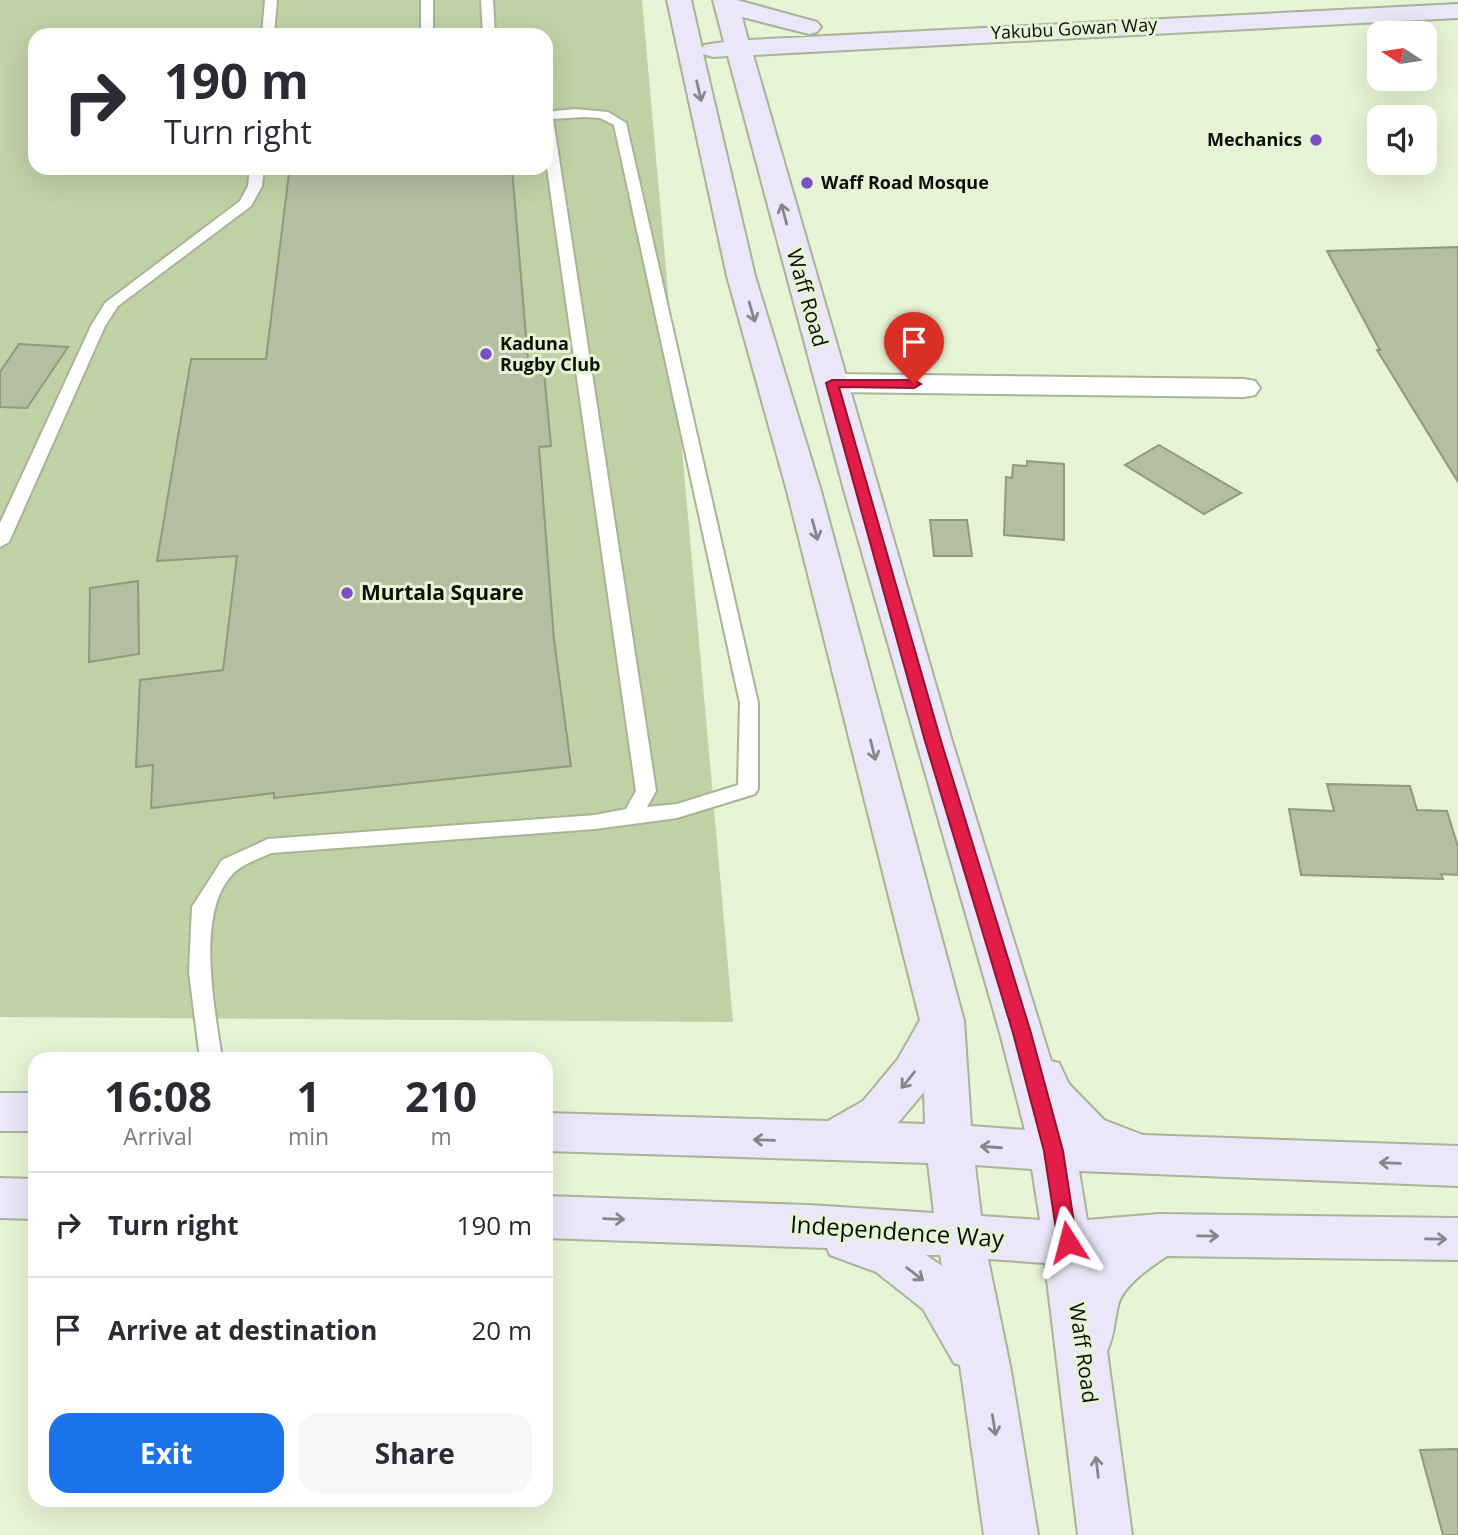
<!DOCTYPE html>
<html lang="en">
<head>
<meta charset="utf-8">
<style>
  :root { --surface:#fff; --page:#f7f7f7; --text:#2b2b33; --muted:#7c7c81; --line:#e1e1e2; --accent:#1a73e8 }
  body { margin:0; font-family:"Open Sans",sans-serif; background:var(--page); color:var(--text); height:100vh; display:flex; flex-direction:column; font-size:26px; white-space:nowrap }
  * { box-sizing:border-box; margin:0 }
  p { font-size:23px; color:var(--muted) }
  .icon { flex:none; width:38px; height:38px; fill:none; stroke:currentColor; stroke-width:2; stroke-linecap:round; stroke-linejoin:round }
  .map { position:relative; flex:1; overflow:hidden }
  .drawer { position:absolute; left:28px; top:1052px; width:525px; height:455px; display:flex; flex-direction:column; background:var(--surface); border-radius:21px; box-shadow:0 7px 28px #0002 }
  .drawer>* { flex:none }
  .hud { position:absolute; left:28px; top:28px; width:525px; height:147px; border-radius:21px; box-shadow:0 7px 28px #0002; background:#fff; color:var(--text); overflow:hidden }
  .needle { width:46px; rotate:282deg }
  .fabs { position:absolute; left:1367px; top:21px; display:grid; gap:14px }
  .fabs a { display:grid; place-items:center; width:70px; height:70px; border-radius:14px; background:var(--surface); box-shadow:0 7px 28px #0002; font-size:35px }
  .pin { position:absolute; display:grid; place-items:center; width:60px; height:60px; color:#fff; margin:-72px -30px; border-radius:50% 50% 50% 0; rotate:-45deg; box-shadow:0 0 7px #0007 }
  .pin .icon { rotate:45deg }
  .me { position:absolute; width:77px; margin:-38px; rotate:351deg; stroke-linejoin:round; filter:drop-shadow(0 0 5px #0008) }
  .turn { display:flex; align-items:center; gap:24px; height:147px; padding:0 21px; font-size:32px }
  .turn .icon { width:91px; height:91px; stroke-width:2.5 }
  .turn b { display:block; font-size:49px; line-height:60px }
  .eta { display:flex; justify-content:space-evenly; align-items:center; height:119px; text-align:center }
  .eta b { font-size:42px; font-weight:700; line-height:49px }
  .button { display:flex; gap:14px; margin-top:auto; padding:14px 21px }
  .button a { flex:1; height:80px; border-radius:21px; background:var(--accent); color:#fff; font-size:28px; font-weight:700; line-height:80px; text-align:center }
  .button a+a { background:var(--page); color:var(--text) }
  ul { padding:0; list-style:none }
  li { display:flex; align-items:center; gap:21px; height:105px; padding:0 21px; border-top:2px solid var(--line) }
  li div { flex:1 }
  li b { display:block; font-size:26px }
  li em { font-style:normal }
  .map>svg:first-child { display:block }
</style>
</head>
<body>
<div class="map">
<svg width="1458" height="1535" viewBox="0 0 1458 1535">
  <rect width="100%" height="100%" fill="#e7f3d5"/>
  <!-- green -->
  <path fill="#c1d1a6" fill-rule="evenodd" d="M 0,0 L 642,0 L 733,1022 L 0,1017 ZM 35,35 L 546,35 L 546,168 L 35,168 Z"/>
  <!-- building -->
  <path fill="#b3bea2" stroke="#8f9a7e" stroke-width="2" d="M 387,168 L 512,168 L 529,373 L 544,372 L 551,446 L 539,447 L 554,640 L 571,766 L 274,798 L 274,793 L 151,808 L 153,765 L 136,767 L 140,680 L 223,670 L 237,556 L 157,561 L 191,359 L 266,359 L 289,173 Z
    M 1458,247 L 1458,482 L 1377,350 L 1380,350 L 1327,251 Z
    M 19,344 L 68,347 L 27,408 L 0,407 L 0,372 Z
    M 1159,445 L 1241,493 L 1204,514 L 1125,465 Z
    M 1027,461 L 1064,464 L 1064,540 L 1004,535 L 1006,477 L 1012,478 L 1013,465 L 1027,466 Z
    M 930,520 L 967,520 L 972,556 L 934,556 Z
    M 138,581 L 139,654 L 89,662 L 90,588 Z
    M 1327,784 L 1410,786 L 1417,810 L 1447,811 L 1458,847 L 1458,875 L 1441,874 L 1443,879 L 1301,875 L 1289,809 L 1334,811 Z
    M 1458,1449 L 1458,1535 L 1443,1535 L 1420,1450 Z"/>
  <g fill="none" stroke-linecap="round" stroke-linejoin="round">
    <!-- lane casing -->
    <g stroke="#a8b397" stroke-width="4">
      <path id="lane" d="M 265,0 L 277,0 L 274,35 L 262,35 Z
        M 421,0 L 433,0 L 433,35 L 421,35 Z
        M 481,0 L 493,0 L 495,35 L 483,35 Z
        M 575,109 L 608,112 L 626,123 L 758,703 L 758,789 L 755,794 L 677,818 L 595,829 L 271,853 C 261,858 246,863 237,870 C 193,907 215,1009 222,1059 L 200,1059 L 189,972 L 192,907 L 222,860 L 268,839 L 595,815 L 626,809 L 636,791 L 546,161 L 546,112 ZM 584,117 L 600,118 L 614,125 L 740,703 L 738,785 L 677,804 L 647,807 L 656,791 L 553,119 Z
        M 250,168 L 264,168 L 262,186 L 251,206 L 118,306 L 105,326 L 9,542 L 0,547 L 0,523 L 91,326 L 105,303 L 240,201 L 248,186 Z"/>
    </g>
    <!-- street casing -->
    <g stroke="#a8b397" stroke-width="4">
      <path id="street" d="M 832,374 L 1244,379 L 1255,381 L 1260,388 L 1255,395 L 1244,397 L 832,392 L 821,390 L 817,383 L 821,376 Z"/>
    </g>
    <!-- secondary casing -->
    <g stroke="#a8b397" stroke-width="4">
      <path id="secondary" d="M 667,0 L 691,0 L 702,48 L 704,45 L 724,42 L 713,0 L 737,0 L 817,22 L 821,27 L 817,32 L 809,34 L 742,17 L 748,40 L 1458,4 L 1458,18 L 753,55 L 952,741 L 1051,1061 L 1059,1063 L 1069,1084 L 1104,1120 L 1143,1135 L 1458,1146 L 1458,1186 L 1079,1171 L 1087,1220 L 1159,1214 L 1458,1218 L 1458,1260 L 1167,1256 C 1151,1267 1126,1283 1119,1302 C 1114,1319 1115,1335 1107,1351 L 1132,1535 L 1078,1535 L 1045,1263 L 988,1259 L 1011,1371 L 1038,1535 L 984,1535 L 960,1365 L 954,1363 L 923,1309 L 876,1272 L 830,1255 L 827,1248 L 546,1238 L 546,1196 L 809,1205 L 934,1213 L 928,1163 L 546,1151 L 546,1113 L 828,1121 L 863,1101 L 898,1059 L 920,1020 L 787,491 L 727,276 ZM 703,54 L 713,57 L 728,56 L 844,490 L 1000,1033 L 1025,1130 L 971,1126 L 964,1021 L 821,491 L 755,276 ZM 924,1092 L 925,1124 L 898,1123 ZM 975,1165 L 1032,1169 L 1040,1220 L 981,1216 ZM 926,1255 L 940,1255 L 942,1266 Z
        M 0,1093 L 35,1093 L 35,1131 L 0,1131 Z
        M 0,1178 L 35,1179 L 35,1219 L 0,1218 Z"/>
    </g>
    <!-- lane -->
    <use href="#lane" fill="#fff" fill-rule="evenodd"/>
    <!-- street -->
    <use href="#street" fill="#fff" fill-rule="evenodd"/>
    <!-- secondary -->
    <use href="#secondary" fill="#ece6fa" fill-rule="evenodd"/>
  </g>
  <!-- one-way arrows -->
  <defs><path id="oneway-shaft" d="M-6 0H5M1.5-3L5.5 0L1.5 3" fill="none" stroke-width="1.6" stroke-linecap="round" stroke-linejoin="round" transform="scale(1.75)"/></defs>
  <g stroke="#87858c">
    <use href="#oneway-shaft" transform="translate(699 91) rotate(77)"/>
    <use href="#oneway-shaft" transform="translate(784 214) rotate(-105)"/>
    <use href="#oneway-shaft" transform="translate(752 312) rotate(74)"/>
    <use href="#oneway-shaft" transform="translate(815 530) rotate(75)"/>
    <use href="#oneway-shaft" transform="translate(873 750) rotate(76)"/>
    <use href="#oneway-shaft" transform="translate(908 1080) rotate(129)"/>
    <use href="#oneway-shaft" transform="translate(764 1140) rotate(-178)"/>
    <use href="#oneway-shaft" transform="translate(991 1147) rotate(-176)"/>
    <use href="#oneway-shaft" transform="translate(1390 1163) rotate(-178)"/>
    <use href="#oneway-shaft" transform="translate(614 1219) rotate(2)"/>
    <use href="#oneway-shaft" transform="translate(1208 1236) rotate(1)"/>
    <use href="#oneway-shaft" transform="translate(1436 1239) rotate(1)"/>
    <use href="#oneway-shaft" transform="translate(915 1274) rotate(38)"/>
    <use href="#oneway-shaft" transform="translate(994 1425) rotate(81)"/>
    <use href="#oneway-shaft" transform="translate(1097 1467) rotate(-97)"/>
  </g>
  <!-- route -->
  <path fill="#e11d48" stroke="#92132f" stroke-width="2" d="M 832,380 L 914,380 L 921,384 L 914,388 L 839,387 L 941,741 L 1031,1033 L 1063,1151 L 1077,1242 L 1074,1249 L 1068,1251 L 1061,1249 L 1058,1242 L 1044,1151 L 1013,1033 L 925,741 L 826,383 Z"/>
  <!-- markers -->
  <g fill="#7c4ec6" stroke="#e7f3d5" stroke-width="2.5">
    <circle cx="1316" cy="140" r="7"/>
    <circle cx="807" cy="183" r="7"/>
    <circle cx="486" cy="354" r="7"/>
    <circle cx="347" cy="593" r="7"/>
  </g>
  <g text-anchor="middle" stroke-width="6" stroke-linejoin="round" paint-order="stroke">
    <!-- far-street labels -->
    <g font-size="18" fill="#0b0e05" stroke="#e7f3d5">
      <text transform="translate(1074 29) rotate(-3)" y="6">Yakubu Gowan Way</text>
    </g>
    <!-- far-poi labels -->
    <g font-size="18" font-weight="bold" fill="#0b0e05" stroke="#e7f3d5" text-anchor="start">
      <text x="1302" y="146" text-anchor="end">Mechanics</text>
      <text x="821" y="189">Waff Road Mosque</text>
      <text x="500" y="350">Kaduna<tspan x="500" dy="21">Rugby Club</tspan></text>
    </g>
    <!-- street labels -->
    <g font-size="21" fill="#0b0e05" stroke="#e7f3d5">
      <text transform="translate(807 298) rotate(74)" y="7">Waff Road</text>
      <text transform="translate(1083 1353) rotate(82)" y="7">Waff Road</text>
    </g>
    <!-- poi labels -->
    <g font-size="21" font-weight="bold" fill="#0b0e05" stroke="#e7f3d5" text-anchor="start">
      <text x="361" y="600">Murtala Square</text>
    </g>
    <!-- near-street labels -->
    <g font-size="24" fill="#0b0e05" stroke="#e7f3d5">
      <text transform="translate(897 1232) rotate(4)" y="8">Independence Way</text>
    </g>
  </g>
</svg>
<div class="fabs">
<a><svg class="needle" viewBox="-14 -14 28 28"><path d="M0-13l5 13h-10z" fill="#e53935"/><path d="M0 13l5-13h-10z" fill="#7c7c81"/></svg></a>
<a><svg class="icon" aria-label="sound" viewBox="0 0 24 24"><path d="M4 9h4l5-4v14l-5-4H4zM17 9q2 3 0 6"/></svg></a>
</div>
<div class="pin" style="left:914px;top:384px;background:#d93025"><svg class="icon" aria-label="arrive" viewBox="0 0 24 24"><path d="M6 21V4h12l-3 4 3 4H6"/></svg></div>
<svg class="me" style="left:1068px;top:1242px" viewBox="-20 -20 40 40"><path d="M0-17L14 15 0 8-14 15z" fill="#e11d48" stroke="#fff" stroke-width="4"/></svg>
<div class="hud">
<div class="turn"><svg class="icon" aria-label="right" viewBox="0 0 24 24"><path d="M7 20v-9h11M14 6l5 5-5 5"/></svg><div><b>190 m</b>Turn right</div></div>
</div>
<section class="drawer">
<div class="eta">
<div><b>16:08</b><p>Arrival</p></div>
<div><b>1</b><p>min</p></div>
<div><b>210</b><p>m</p></div>
</div>
<ul>
<li><svg class="icon" aria-label="right" viewBox="0 0 24 24"><path d="M7 20v-9h11M14 6l5 5-5 5"/></svg><div><b>Turn right</b></div><em>190 m</em></li>
<li><svg class="icon" aria-label="arrive" viewBox="0 0 24 24"><path d="M6 21V4h12l-3 4 3 4H6"/></svg><div><b>Arrive at destination</b></div><em>20 m</em></li>
</ul>
<div class="button"><a>Exit</a><a>Share</a></div>
</section>
</div>
</body>
</html>
